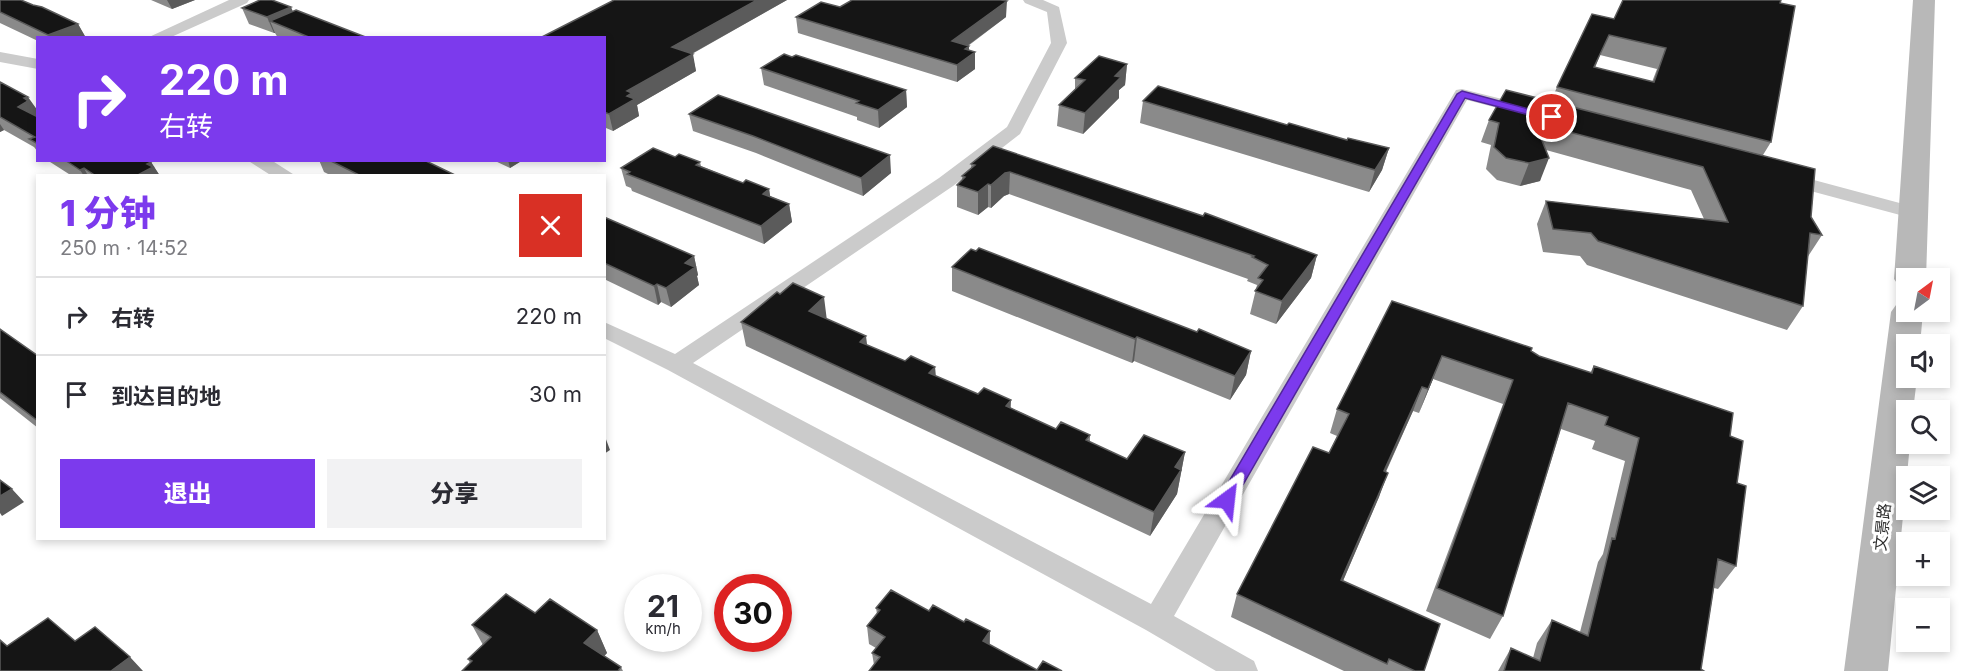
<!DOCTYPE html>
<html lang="zh">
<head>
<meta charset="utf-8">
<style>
  :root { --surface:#fff; --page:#f2f2f3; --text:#2b2b33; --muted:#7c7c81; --line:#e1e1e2; --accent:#7c3aed }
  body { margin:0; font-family:Inter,"Noto Sans SC",sans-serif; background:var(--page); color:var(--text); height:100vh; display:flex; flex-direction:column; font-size:22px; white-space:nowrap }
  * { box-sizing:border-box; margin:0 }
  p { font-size:20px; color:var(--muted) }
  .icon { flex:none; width:33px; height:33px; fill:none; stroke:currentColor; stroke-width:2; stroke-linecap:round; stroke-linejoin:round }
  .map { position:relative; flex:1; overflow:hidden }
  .drawer { position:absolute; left:36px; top:174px; width:570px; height:366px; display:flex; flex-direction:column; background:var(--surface); border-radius:0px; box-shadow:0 3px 9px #0003 }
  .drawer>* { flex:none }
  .banner { position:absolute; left:36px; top:36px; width:570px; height:126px; border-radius:0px; box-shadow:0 3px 9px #0003; background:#7c3aed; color:#fff; overflow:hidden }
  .needle { width:39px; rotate:32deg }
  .fabs { position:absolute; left:1896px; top:268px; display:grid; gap:12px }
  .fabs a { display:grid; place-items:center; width:54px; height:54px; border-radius:0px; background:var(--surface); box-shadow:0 3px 9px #0003; font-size:30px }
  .speed { position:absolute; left:624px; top:574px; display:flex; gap:12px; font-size:30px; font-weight:700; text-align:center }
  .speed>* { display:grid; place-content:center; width:78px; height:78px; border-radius:50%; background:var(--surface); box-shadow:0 3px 9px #0003; line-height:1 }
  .speed small { font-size:15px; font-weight:400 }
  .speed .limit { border:9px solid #d22; background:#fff; color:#111 }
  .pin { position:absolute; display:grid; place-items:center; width:51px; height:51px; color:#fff; margin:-26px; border:3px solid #fff; border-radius:50%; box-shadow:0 2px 6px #0007 }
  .me { position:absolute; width:66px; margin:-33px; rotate:30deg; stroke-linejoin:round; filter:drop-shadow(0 0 4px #0008) }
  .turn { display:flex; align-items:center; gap:21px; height:126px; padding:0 24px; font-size:27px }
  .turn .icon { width:78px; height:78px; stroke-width:2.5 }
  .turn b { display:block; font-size:42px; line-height:51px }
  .round { display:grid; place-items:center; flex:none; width:63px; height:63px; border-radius:0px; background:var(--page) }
  .headline { display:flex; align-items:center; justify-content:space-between; height:102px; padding:0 24px }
  h1 { font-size:36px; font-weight:800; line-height:45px; color:var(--accent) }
  .primary-button { display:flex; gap:12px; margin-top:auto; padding:12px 24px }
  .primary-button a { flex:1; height:69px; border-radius:0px; background:var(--accent); color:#fff; font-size:24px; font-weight:800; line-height:69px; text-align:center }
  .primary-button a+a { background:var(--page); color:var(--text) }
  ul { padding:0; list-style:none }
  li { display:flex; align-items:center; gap:18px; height:78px; padding:0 24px; border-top:2px solid var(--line) }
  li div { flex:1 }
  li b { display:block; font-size:22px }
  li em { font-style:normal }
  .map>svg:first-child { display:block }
</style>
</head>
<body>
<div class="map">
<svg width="1968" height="671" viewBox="0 0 1968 671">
  <rect width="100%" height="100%" fill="#fff"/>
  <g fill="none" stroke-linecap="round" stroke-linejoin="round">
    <!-- street -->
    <path fill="#cbcbcb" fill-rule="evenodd" d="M 229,0 L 249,0 L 247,3 L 169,38 L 147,38 Z
      M 1023,0 L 1043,0 L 1059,7 L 1067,43 L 1020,134 L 953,186 L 693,363 L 1151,604 L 1456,90 L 1462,89 L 1534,107 L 1537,111 L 1534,115 L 1528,116 L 1467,100 L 1174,616 L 1254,661 L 1258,671 L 1216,671 L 1146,630 L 668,370 L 604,338 L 604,322 L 675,354 L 939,178 L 1007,127 L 1051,43 L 1047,12 L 1025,3 Z
      M 0,52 L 38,59 L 38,69 L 0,62 Z
      M 247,160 L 271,160 L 296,176 L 272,176 Z
      M 1784,172 L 1922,209 L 1925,213 L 1922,217 L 1915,219 L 1777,182 L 1775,178 L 1777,174 Z"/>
    <!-- secondary -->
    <path fill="#b8b8b8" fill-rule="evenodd" d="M 1913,0 L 1935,0 L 1926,279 L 1906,279 L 1906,288 L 1899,286 L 1894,279 Z
      M 1906,302 L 1906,312 L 1923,312 L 1920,345 L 1906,345 L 1906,378 L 1917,378 L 1913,411 L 1906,411 L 1906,444 L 1910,444 L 1888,671 L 1844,671 L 1891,312 L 1896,305 Z"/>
  </g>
  <!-- wall -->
  <path fill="#8a8a8a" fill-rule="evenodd" d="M 0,0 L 33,5 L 78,24 L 86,38 L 38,38 L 38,41 L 0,23 Z
    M 151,0 L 195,0 L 172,9 Z
    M 614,0 L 787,0 L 692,54 L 696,71 L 637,105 L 639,116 L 613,131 L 606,128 L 604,129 L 604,38 Z
    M 1623,0 L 1771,142 L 1763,155 L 1811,217 L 1822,235 L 1807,258 L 1803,306 L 1787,330 L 1587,265 L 1580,256 L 1543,252 L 1537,224 L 1546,201 L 1704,219 L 1691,190 L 1546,150 L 1540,181 L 1520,186 L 1497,180 L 1486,169 L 1491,145 L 1481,142 L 1489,120 L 1551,101 L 1557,87 L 1614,19 ZM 1600,55 L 1657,69 L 1652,82 L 1595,68 Z
    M 840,7 L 1006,17 L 968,46 L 969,46 L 969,50 L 975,52 L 975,69 L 957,82 L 798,33 L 796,17 Z
    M 242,8 L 293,12 L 368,38 L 278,38 L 275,33 L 274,33 L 249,24 Z
    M 1127,64 L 1125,85 L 1119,90 L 1119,98 L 1083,134 L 1057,126 L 1059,105 L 1075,90 L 1075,78 Z
    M 761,68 L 906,90 L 907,107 L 879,128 L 857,120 L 857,117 L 764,85 Z
    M 0,82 L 38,111 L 38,152 L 34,147 L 4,130 L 0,132 Z
    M 1143,101 L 1287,125 L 1347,140 L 1389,148 L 1382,170 L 1369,192 L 1140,123 Z
    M 689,114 L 891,173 L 863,196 L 756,153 L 693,131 Z
    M 993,146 L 1317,255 L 1311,278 L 1276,324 L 1250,314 L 1257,285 L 1247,281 L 1248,279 L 1009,194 L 1004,196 L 991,208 L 988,207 L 978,215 L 957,207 L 957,185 L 962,180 L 962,176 L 971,168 L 971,164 Z
    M 675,157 L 700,162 L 701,166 L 743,183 L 769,189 L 770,196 L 789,204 L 792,222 L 764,244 L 632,191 L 631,188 L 626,186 L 621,168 Z
    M 47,160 L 149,160 L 151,162 L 160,176 L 72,176 Z
    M 319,160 L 424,160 L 457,176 L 332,176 L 324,172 Z
    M 493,160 L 523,160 L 510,168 Z
    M 604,217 L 694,256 L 698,275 L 697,276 L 699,285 L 671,307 L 661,302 L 658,305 L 604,279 Z
    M 952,267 L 1197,332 L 1251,351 L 1246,375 L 1230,400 L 1134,361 L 1132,363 L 952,291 Z
    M 1392,301 L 1531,351 L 1539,356 L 1590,373 L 1594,366 L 1730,436 L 1737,483 L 1736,566 L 1718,589 L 1714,588 L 1701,669 L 1704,671 L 1498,671 L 1511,648 L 1533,658 L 1537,643 L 1552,620 L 1580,632 L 1598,562 L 1603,554 L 1625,461 L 1592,449 L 1595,441 L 1561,429 L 1503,616 L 1490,639 L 1426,611 L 1503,404 L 1433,379 L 1419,413 L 1413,411 L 1386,472 L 1379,497 L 1343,581 L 1424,671 L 1344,671 L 1231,617 L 1237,594 L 1329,453 L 1337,436 L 1330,433 L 1337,409 Z
    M 827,319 L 867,345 L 905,361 L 935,367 L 936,376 L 978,394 L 1011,408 L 1056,429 L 1090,435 L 1090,442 L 1127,459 L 1185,452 L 1177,494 L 1150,536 L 746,346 L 741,322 Z
    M 0,329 L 38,356 L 38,428 L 0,398 Z
    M 876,608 L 929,611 L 964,622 L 990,631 L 990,645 L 1037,670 L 1062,671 L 874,665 L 872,653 L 876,648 L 869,644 L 867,626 L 877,614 Z
    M 535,613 L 597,630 L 607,653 L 604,656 L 621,667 L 623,671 L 462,671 L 470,663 L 468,659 L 483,645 L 472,625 Z"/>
  <!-- shaded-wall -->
  <path fill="#5b5b5b" d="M 167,0 L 195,0 L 172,9 Z
    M 757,0 L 787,0 L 675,63 L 672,47 Z
    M 1007,1 L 1006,17 L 952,57 L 952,41 Z
    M 291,7 L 298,23 L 270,21 L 275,33 L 274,33 L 267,17 Z
    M 78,24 L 86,38 L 50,38 L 48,35 Z
    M 969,46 L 969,56 L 975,52 L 975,69 L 957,82 L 957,65 L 965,49 Z
    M 693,54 L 696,71 L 637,105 L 639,116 L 613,131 L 609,114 L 627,91 Z
    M 1127,64 L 1125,85 L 1119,90 L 1119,98 L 1083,134 L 1085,113 L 1115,76 Z
    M 906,90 L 907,107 L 879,128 L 878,110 Z
    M 28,97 L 38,111 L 38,119 L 18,107 L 24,98 Z
    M 0,124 L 4,130 L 0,132 Z
    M 1389,148 L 1382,170 L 1369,192 L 1375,170 Z
    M 890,155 L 891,173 L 863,196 L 861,178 Z
    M 1549,158 L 1540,181 L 1520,186 L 1529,163 Z
    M 508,160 L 523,160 L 510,168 Z
    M 151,162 L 160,176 L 136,176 L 147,164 Z
    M 84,168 L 88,176 L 84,176 L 80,170 Z
    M 1010,172 L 1009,194 L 1004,196 L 991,208 L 991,185 L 1005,173 Z
    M 988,184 L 988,207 L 978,215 L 978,192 Z
    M 769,189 L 772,207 L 763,194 Z
    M 789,204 L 792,222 L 764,244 L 761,226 Z
    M 1317,255 L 1311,278 L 1276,324 L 1282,301 Z
    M 694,256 L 698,275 L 697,276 L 699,285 L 671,307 L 666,288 L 685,263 Z
    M 657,284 L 661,302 L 658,305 L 654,286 Z
    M 824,297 L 827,321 L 809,311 Z
    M 866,336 L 869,360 L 860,342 Z
    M 1137,337 L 1134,361 L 1132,363 L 1135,339 Z
    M 1251,351 L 1246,375 L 1230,400 L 1235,376 Z
    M 1442,356 L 1433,379 L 1419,413 L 1428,389 Z
    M 935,367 L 936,391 L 929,373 Z
    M 1422,387 L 1413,411 L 1375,495 L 1384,471 Z
    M 1011,400 L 1010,424 L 1006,406 Z
    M 604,434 L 610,450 L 604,454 Z
    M 1185,452 L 1177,494 L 1150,536 L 1154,512 L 1175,467 Z
    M 1388,473 L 1379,497 L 1333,604 L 1341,580 Z
    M 12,489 L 24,502 L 2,516 L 0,513 L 0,496 Z
    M 597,630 L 607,653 L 594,667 L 584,643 Z
    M 990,631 L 989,649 L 983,641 Z
    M 130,657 L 143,671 L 111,671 Z"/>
  <!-- building -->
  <path fill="#151515" stroke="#5b5b5b" stroke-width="1.5" fill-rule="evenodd" d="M 0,0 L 21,0 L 33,5 L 42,7 L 78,24 L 48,35 L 0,12 Z
    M 260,0 L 272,0 L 291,7 L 267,17 L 242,8 Z
    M 614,0 L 757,0 L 672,47 L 693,54 L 627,91 L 632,93 L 627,96 L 635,99 L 609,114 L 604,112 L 604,38 L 540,38 Z
    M 852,0 L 1001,0 L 1007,1 L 952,41 L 969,46 L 965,49 L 975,52 L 957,65 L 796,17 L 821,2 L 840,7 Z
    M 1623,0 L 1781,0 L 1780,3 L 1795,6 L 1771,142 L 1557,87 L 1592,14 L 1614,19 ZM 1609,35 L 1666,48 L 1654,82 L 1594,67 Z
    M 296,10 L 368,38 L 311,38 L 270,21 Z
    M 784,54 L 792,57 L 796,55 L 906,90 L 878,110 L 856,103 L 859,101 L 761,68 Z
    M 1099,56 L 1127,64 L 1115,76 L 1121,77 L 1085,113 L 1059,105 L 1085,80 L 1075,78 Z
    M 0,82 L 28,97 L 24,98 L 28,101 L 18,107 L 38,117 L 38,144 L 29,139 L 35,137 L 0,117 Z
    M 1158,86 L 1287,125 L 1289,123 L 1347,140 L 1348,138 L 1389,148 L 1375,170 L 1143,101 Z
    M 1506,90 L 1815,169 L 1811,217 L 1822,235 L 1810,233 L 1803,306 L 1598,241 L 1591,233 L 1553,229 L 1546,201 L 1728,222 L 1703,167 L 1535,123 L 1549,158 L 1529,163 L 1506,158 L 1494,147 L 1499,123 L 1489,120 Z
    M 718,95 L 890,155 L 861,178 L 753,136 L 689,114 Z
    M 993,146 L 1203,216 L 1205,213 L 1317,255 L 1282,301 L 1255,291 L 1263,280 L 1258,278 L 1268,265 L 1252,257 L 1254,256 L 1010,172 L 1005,173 L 991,185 L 988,184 L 978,192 L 957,185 L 965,177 L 962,176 L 975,165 L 971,164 Z
    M 653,148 L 675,157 L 679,154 L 700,162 L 696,165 L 743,183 L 746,180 L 769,189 L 763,194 L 789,204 L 761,226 L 627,174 L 630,172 L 621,168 Z
    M 65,160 L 149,160 L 151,162 L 147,164 L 153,167 L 136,176 L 96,176 L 84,168 L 80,170 Z
    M 329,160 L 424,160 L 457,176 L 361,176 Z
    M 604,217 L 694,256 L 685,263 L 695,267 L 666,288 L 657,284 L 654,286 L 604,263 Z
    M 979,248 L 1197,332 L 1199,329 L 1251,351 L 1235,376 L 1137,337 L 1135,339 L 952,267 L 971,249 L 976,251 Z
    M 793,283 L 824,297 L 809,311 L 866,336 L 860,342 L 905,361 L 911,356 L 935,367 L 929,373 L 978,394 L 984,388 L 1011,400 L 1006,406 L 1056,429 L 1061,422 L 1090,435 L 1086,440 L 1127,459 L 1144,435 L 1185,452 L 1175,467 L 1181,470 L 1154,512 L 741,322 L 777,292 L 780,294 Z
    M 1392,301 L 1532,348 L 1531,351 L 1539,356 L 1592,373 L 1594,366 L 1733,413 L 1730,436 L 1743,441 L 1737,483 L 1746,486 L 1736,566 L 1718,559 L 1701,669 L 1704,671 L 1504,671 L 1511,648 L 1540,661 L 1552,620 L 1588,636 L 1612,538 L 1615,539 L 1639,438 L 1605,425 L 1608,417 L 1568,403 L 1503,616 L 1437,588 L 1513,380 L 1442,356 L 1428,389 L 1422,387 L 1384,471 L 1388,473 L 1341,580 L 1440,624 L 1424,671 L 1415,671 L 1389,659 L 1387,664 L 1237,594 L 1313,447 L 1329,453 L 1349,414 L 1337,409 Z
    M 0,329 L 38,356 L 38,421 L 0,392 Z
    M 0,480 L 12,489 L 0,496 Z
    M 891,590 L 929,611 L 933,605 L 964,622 L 966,619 L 990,631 L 983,641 L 1037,670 L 1043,661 L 1062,671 L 869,671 L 880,657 L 872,653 L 885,637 L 867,626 L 880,610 L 876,608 Z
    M 506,594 L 535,613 L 550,599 L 597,630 L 584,643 L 621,667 L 618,671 L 462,671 L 472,661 L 468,659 L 491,637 L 472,625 Z
    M 48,618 L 75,641 L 95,627 L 130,657 L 111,671 L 0,671 L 0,640 L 7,646 Z"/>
  <!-- route -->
  <path fill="#7c3aed" stroke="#51269a" stroke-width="1.5" d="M 1462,91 L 1558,117 L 1552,121 L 1465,98 L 1232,504 L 1227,506 L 1221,504 L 1219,500 L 1221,495 L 1457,94 Z"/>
  <g text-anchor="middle" stroke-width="6" stroke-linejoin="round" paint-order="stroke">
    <!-- street labels -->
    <g font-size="16" fill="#2e2e2e" stroke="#fff">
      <text transform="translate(1882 527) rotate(-84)" y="6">文景路</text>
    </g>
  </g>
</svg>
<div class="fabs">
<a><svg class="needle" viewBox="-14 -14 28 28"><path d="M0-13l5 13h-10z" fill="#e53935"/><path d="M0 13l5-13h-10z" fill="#7c7c81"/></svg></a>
<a><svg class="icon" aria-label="sound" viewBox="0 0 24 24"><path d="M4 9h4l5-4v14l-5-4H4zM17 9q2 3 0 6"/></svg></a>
<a><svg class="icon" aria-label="search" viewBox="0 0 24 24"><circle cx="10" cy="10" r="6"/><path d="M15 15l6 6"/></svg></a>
<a><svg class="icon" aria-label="layers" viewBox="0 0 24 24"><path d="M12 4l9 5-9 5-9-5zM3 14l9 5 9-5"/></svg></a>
<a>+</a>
<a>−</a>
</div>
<div class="speed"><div>21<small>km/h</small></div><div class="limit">30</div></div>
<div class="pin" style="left:1552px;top:117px;background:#d93025"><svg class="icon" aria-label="arrive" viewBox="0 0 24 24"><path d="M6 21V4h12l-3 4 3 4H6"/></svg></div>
<svg class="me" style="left:1227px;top:500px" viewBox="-20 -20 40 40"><path d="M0-17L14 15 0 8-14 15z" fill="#7c3aed" stroke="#fff" stroke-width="4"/></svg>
<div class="banner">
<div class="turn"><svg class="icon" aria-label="right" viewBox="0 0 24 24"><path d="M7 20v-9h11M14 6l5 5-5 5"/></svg><div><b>220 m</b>右转</div></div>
</div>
<section class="drawer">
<div class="headline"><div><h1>1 分钟</h1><p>250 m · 14:52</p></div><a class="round" style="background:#d93025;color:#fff"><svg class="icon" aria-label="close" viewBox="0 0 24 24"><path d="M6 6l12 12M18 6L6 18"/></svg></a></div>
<ul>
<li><svg class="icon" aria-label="right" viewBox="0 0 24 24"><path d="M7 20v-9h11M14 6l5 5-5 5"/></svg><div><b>右转</b></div><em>220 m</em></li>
<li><svg class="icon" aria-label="arrive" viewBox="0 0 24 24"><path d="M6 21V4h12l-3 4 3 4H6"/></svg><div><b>到达目的地</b></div><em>30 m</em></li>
</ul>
<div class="primary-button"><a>退出</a><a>分享</a></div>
</section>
</div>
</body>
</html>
